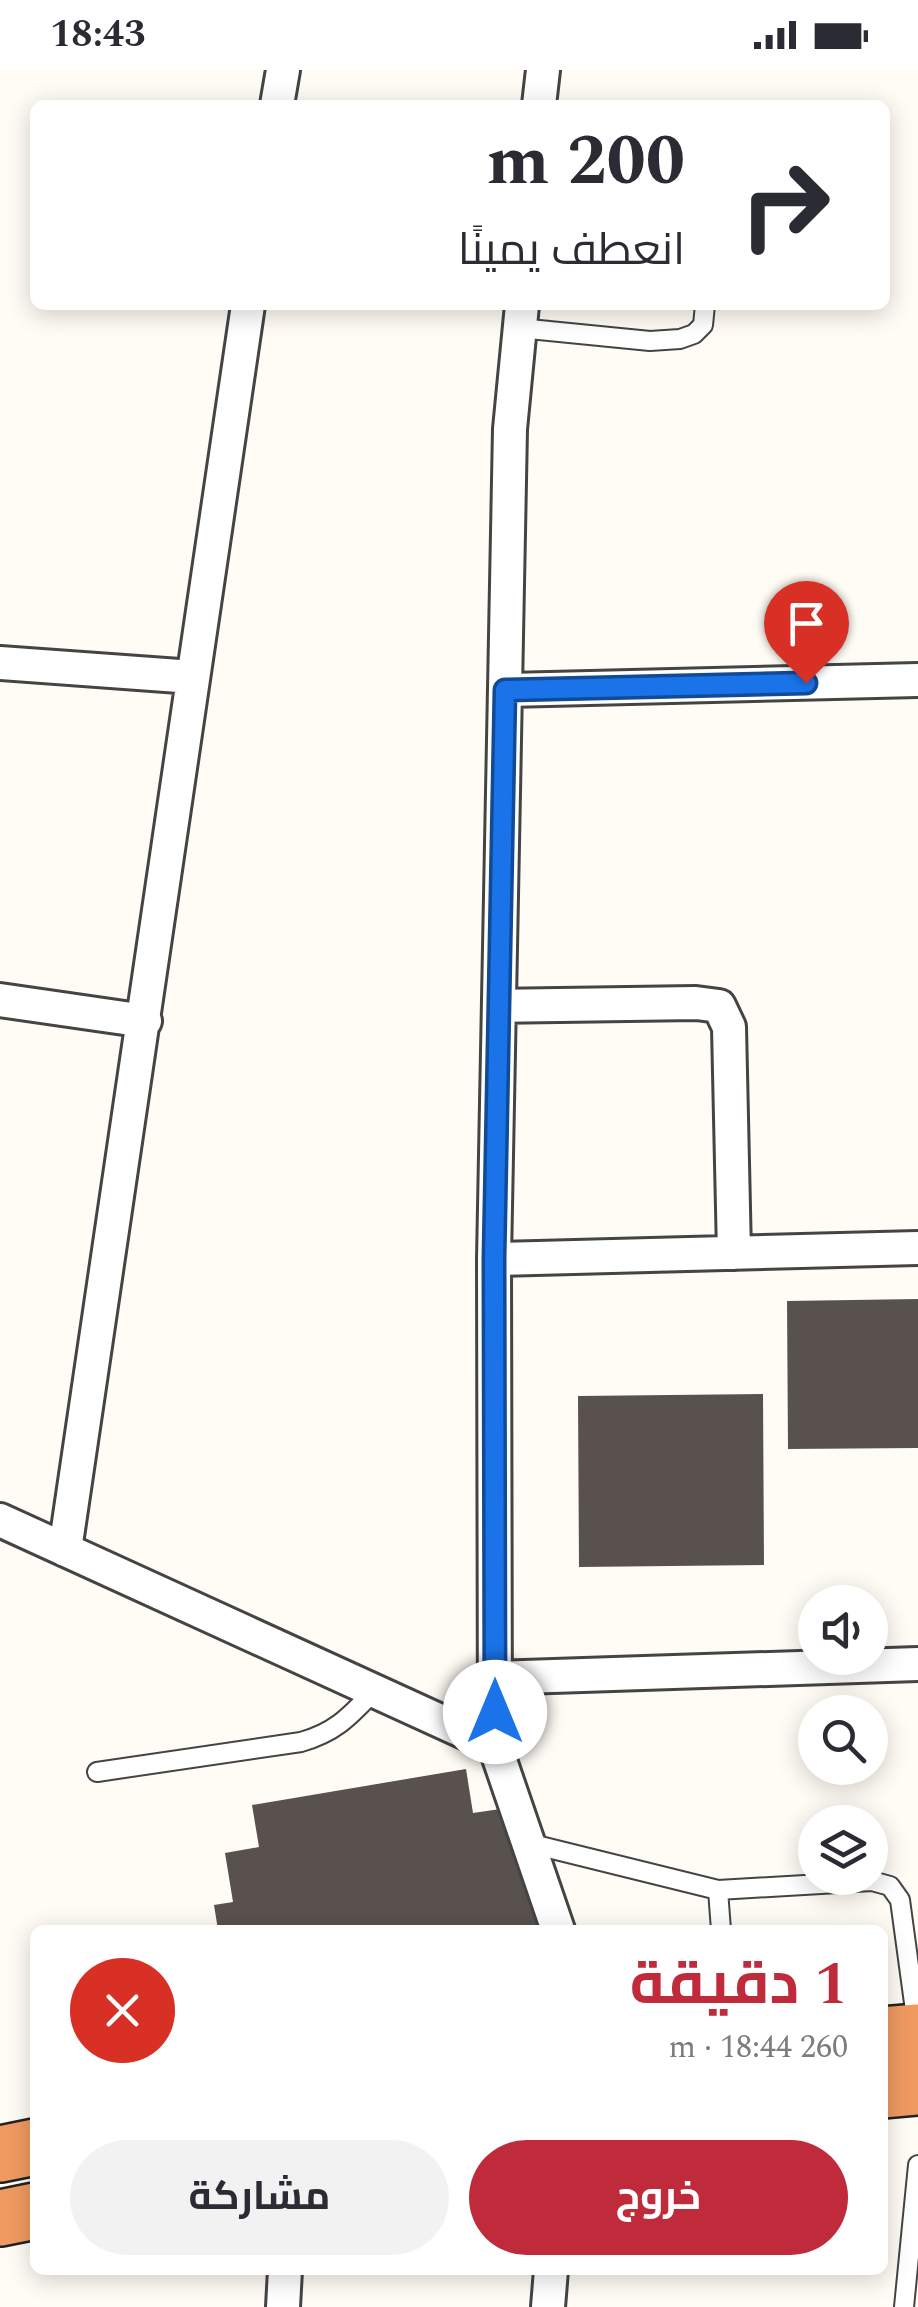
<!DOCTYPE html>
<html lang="ar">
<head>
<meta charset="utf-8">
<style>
  :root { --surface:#fff; --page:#f2f2f3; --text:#2b2b33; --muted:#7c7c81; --accent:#bf2b3b }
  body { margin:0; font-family:Spectral,Cairo,serif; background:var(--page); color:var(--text); direction:rtl; height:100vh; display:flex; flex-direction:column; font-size:38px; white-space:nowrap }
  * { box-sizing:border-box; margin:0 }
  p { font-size:32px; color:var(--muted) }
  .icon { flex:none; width:55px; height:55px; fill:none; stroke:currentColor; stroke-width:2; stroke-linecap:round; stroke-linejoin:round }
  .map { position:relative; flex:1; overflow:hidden; direction:ltr }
  .side { position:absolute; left:30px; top:1855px; width:858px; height:350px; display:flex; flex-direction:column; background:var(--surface); border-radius:15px; box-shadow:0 5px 25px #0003; direction:rtl }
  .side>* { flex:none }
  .banner { position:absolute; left:30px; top:30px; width:860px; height:210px; border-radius:15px; box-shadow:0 5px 25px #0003; direction:rtl; background:#fff; color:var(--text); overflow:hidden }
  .buttons { position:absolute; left:798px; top:1515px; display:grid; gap:20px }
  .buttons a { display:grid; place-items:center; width:90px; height:90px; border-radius:50%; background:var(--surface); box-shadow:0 5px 25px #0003; font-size:50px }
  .pin { position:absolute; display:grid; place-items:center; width:85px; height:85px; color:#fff; margin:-102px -42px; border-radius:50% 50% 50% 0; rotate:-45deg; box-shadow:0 0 10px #0007 }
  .pin .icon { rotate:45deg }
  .me { position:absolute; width:110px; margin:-55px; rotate:0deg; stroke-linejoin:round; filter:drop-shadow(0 0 8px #0008) }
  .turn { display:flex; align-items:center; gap:35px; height:210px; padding:0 40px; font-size:45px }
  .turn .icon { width:130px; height:130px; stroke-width:2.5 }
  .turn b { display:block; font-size:70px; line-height:85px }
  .round { display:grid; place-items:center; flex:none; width:105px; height:105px; border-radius:52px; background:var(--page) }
  .headline { display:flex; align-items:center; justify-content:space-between; height:170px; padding:0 40px }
  h1 { font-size:60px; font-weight:700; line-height:75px; color:var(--accent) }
  .button { display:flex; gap:20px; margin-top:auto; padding:20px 40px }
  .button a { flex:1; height:115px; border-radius:60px; background:var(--accent); color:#fff; font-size:40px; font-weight:700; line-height:115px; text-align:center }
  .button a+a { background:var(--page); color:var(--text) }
  .status { display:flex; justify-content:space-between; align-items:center; height:70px; padding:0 50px; background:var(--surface); direction:ltr }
  .status svg { height:28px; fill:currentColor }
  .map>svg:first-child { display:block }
</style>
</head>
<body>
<div class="status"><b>18:43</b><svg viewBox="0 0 49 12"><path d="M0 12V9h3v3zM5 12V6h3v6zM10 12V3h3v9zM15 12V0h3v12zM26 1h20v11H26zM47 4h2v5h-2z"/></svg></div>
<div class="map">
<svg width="918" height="2237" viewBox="0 0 918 2237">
  <rect width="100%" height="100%" fill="#fffcf5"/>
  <!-- building -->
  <path fill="#59514d" d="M 918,1229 L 918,1378 L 788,1379 L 787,1231 Z
    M 763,1324 L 764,1495 L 579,1497 L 578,1326 Z
    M 466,1699 L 473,1743 L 507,1738 L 517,1797 L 527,1795 L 537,1857 L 546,1855 L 547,1860 L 218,1860 L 214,1835 L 233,1832 L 225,1783 L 259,1777 L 252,1735 Z"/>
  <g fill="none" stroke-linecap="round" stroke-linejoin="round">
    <!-- lane casing -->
    <g stroke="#444" stroke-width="22">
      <path id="lane" d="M 519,258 L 650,271 L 680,269 L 694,264 L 703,255 L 705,235
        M 97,1702 L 301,1672 C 336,1662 350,1646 374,1621
        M 528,1773 L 718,1820
        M 721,1860 L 718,1820 L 872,1811 L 890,1816 L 900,1830 L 917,1955
        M 904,2237 L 918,2095"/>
    </g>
    <!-- street casing -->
    <g stroke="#444" stroke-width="38">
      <path id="street" d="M 277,35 L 283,0
        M 539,35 L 543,0
        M 0,593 L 193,607
        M 505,620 L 918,610
        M 0,930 L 145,951
        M 499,936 L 696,933 L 719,936 L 729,957 L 734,1183
        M 494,1189 L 918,1178
        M 0,1450 L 495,1676 L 558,1860
        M 65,1480 L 248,235
        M 495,1608 L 918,1594
        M 495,1676 L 494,1189 L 510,359 L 522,235
        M 283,2237 L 285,2200
        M 548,2237 L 551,2200"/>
    </g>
    <!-- highway casing -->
    <g stroke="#222" stroke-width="60">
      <path id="highway" d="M 882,1965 L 918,1962
        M 882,2020 L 918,2017
        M 0,2084 L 35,2077
        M 0,2148 L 35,2141"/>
    </g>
    <!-- lane -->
    <use href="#lane" stroke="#fff" stroke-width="18"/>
    <!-- street -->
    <use href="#street" stroke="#fff" stroke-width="32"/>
    <!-- highway -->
    <use href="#highway" stroke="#f09a61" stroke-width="55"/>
  </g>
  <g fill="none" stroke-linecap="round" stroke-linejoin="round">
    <!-- route casing -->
    <g stroke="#114b97" stroke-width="25">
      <path id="route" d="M 495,1642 L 494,1189 L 505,620 L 806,613"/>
    </g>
    <!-- route -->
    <use href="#route" stroke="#1a73e8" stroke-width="18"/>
  </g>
</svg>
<div class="buttons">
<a><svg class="icon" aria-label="sound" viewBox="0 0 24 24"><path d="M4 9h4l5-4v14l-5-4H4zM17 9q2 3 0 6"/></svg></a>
<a><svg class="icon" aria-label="search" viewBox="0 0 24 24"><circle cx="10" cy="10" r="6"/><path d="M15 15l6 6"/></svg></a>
<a><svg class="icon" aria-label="layers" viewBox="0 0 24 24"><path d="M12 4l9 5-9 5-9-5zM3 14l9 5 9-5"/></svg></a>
</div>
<div class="pin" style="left:806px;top:613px;background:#d93025"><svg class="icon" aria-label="arrive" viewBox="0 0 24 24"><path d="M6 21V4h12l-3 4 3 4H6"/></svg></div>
<svg class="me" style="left:495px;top:1642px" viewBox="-20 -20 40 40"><circle r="19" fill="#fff"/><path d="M0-13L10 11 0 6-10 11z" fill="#1a73e8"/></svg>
<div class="banner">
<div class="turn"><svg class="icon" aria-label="right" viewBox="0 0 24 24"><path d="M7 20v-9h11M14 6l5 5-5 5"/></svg><div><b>200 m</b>انعطف يمينًا</div></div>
</div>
<section class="side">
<div class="headline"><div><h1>1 دقيقة</h1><p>260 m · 18:44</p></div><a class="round" style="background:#d93025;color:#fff"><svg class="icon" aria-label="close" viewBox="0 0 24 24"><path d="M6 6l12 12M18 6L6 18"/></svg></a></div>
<div class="button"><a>خروج</a><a>مشاركة</a></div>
</section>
</div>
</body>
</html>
